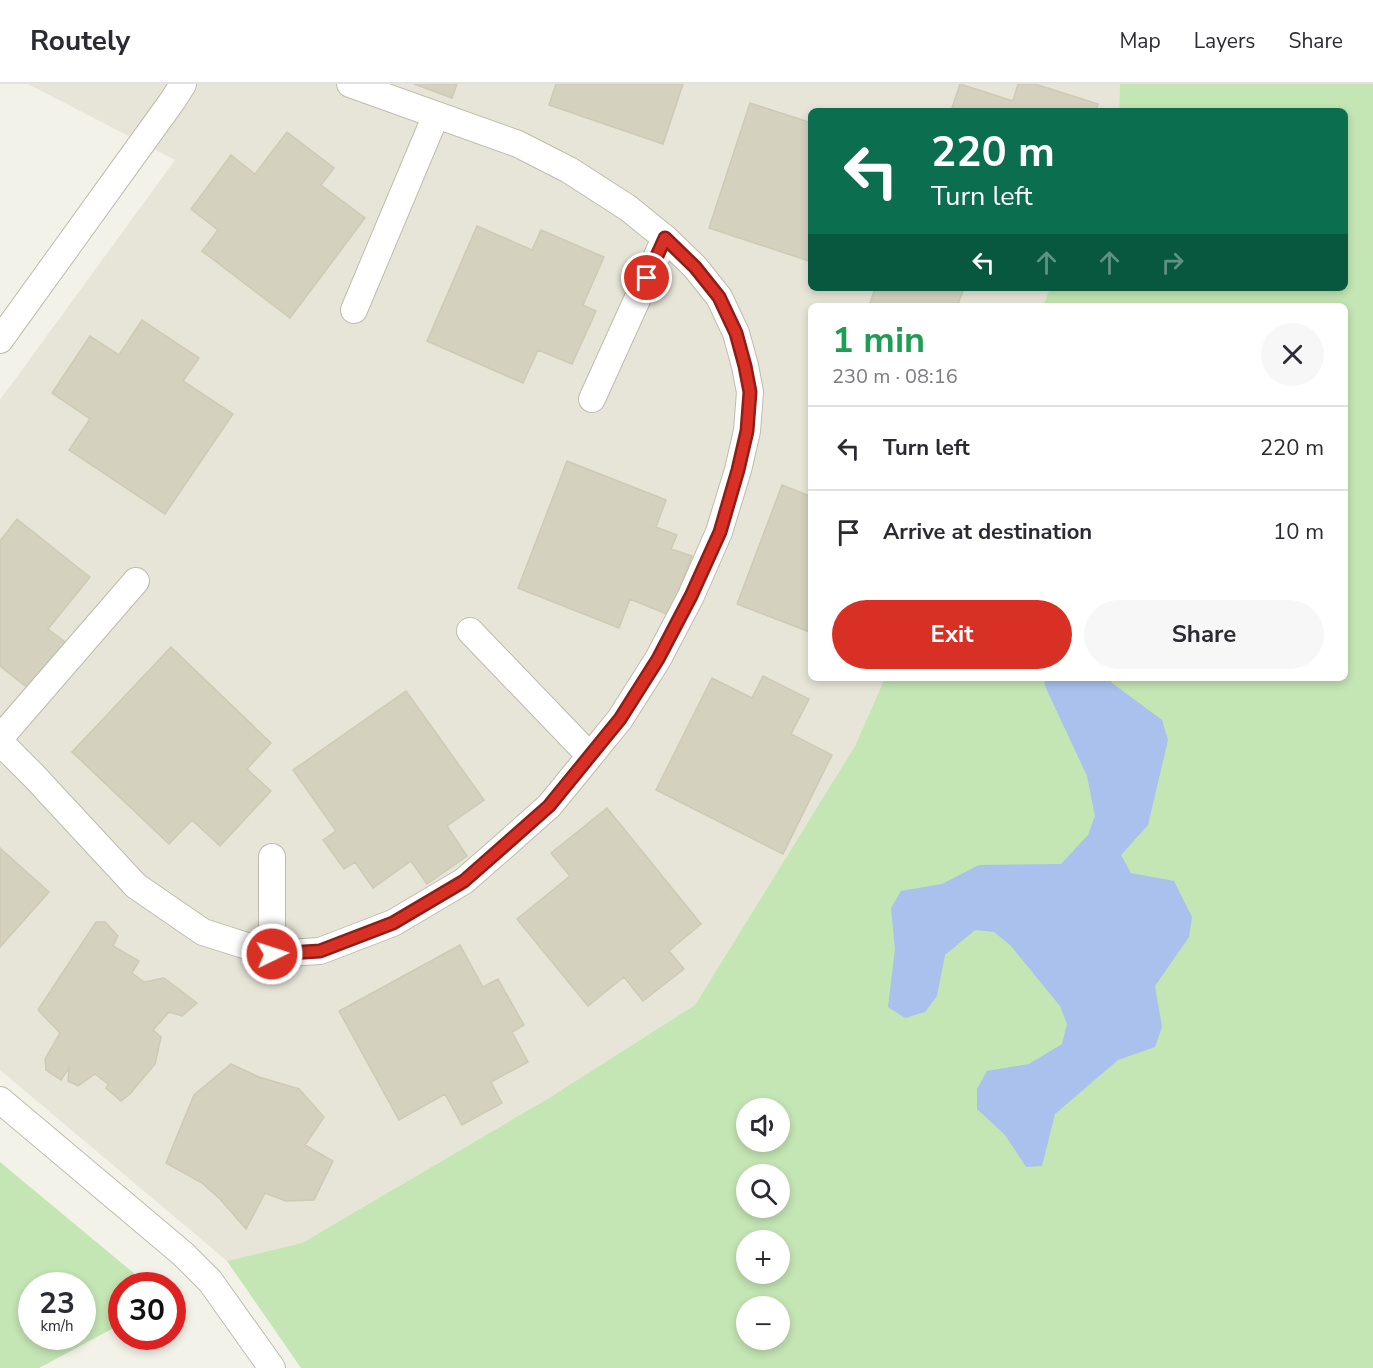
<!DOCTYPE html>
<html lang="en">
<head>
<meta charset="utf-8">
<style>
  :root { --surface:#fff; --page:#f7f7f7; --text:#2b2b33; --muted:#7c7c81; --line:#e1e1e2; --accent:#d93025 }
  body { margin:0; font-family:"Nunito Sans",sans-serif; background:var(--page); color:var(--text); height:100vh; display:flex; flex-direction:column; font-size:22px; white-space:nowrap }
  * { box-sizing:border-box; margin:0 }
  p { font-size:20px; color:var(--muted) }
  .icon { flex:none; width:33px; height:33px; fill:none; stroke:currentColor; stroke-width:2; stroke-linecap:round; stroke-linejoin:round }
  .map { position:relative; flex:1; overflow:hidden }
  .panel { position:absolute; left:808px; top:219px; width:540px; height:378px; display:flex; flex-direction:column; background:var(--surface); border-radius:9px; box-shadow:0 3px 9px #0003 }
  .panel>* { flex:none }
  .guide { position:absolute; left:808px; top:24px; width:540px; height:183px; border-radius:9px; box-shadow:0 3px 9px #0003; background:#0b6e4f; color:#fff; overflow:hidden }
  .tools { position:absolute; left:736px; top:1014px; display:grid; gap:12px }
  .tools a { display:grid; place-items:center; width:54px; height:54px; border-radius:50%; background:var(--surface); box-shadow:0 3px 9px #0003; font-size:30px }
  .speed { position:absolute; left:18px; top:1188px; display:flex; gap:12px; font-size:30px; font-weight:700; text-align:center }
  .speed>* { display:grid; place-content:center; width:78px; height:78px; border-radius:50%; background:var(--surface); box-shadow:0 3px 9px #0003; line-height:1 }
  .speed small { font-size:15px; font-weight:400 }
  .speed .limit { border:9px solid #d22; background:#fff; color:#111 }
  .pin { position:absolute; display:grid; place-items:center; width:51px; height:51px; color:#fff; margin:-26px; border:3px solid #fff; border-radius:50%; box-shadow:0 2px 6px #0007 }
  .me { position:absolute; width:66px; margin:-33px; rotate:86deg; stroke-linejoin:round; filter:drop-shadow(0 0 4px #0008) }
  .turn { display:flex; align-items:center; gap:21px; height:126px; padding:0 24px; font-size:27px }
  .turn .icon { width:78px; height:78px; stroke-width:2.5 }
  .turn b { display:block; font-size:42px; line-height:51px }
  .lanes { display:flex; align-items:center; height:57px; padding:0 24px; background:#0003; justify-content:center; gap:30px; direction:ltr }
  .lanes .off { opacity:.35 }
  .round { display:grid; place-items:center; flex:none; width:63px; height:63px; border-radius:32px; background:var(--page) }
  .overview { display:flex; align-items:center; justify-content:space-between; height:102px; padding:0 24px }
  h1 { font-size:36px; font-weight:700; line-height:45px; color:#1e9e55 }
  .cta { display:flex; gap:12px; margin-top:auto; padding:12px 24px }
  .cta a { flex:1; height:69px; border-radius:36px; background:var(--accent); color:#fff; font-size:24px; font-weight:700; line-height:69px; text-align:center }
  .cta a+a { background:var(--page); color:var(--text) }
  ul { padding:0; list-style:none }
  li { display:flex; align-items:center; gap:18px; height:84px; padding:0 24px; border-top:2px solid var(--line) }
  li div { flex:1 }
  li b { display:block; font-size:22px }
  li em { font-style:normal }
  header { display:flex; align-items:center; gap:36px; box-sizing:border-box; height:84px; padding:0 30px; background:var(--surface); border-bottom:2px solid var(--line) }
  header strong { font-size:28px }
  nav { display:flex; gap:33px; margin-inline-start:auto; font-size:21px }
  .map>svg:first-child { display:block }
</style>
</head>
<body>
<header>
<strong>Routely</strong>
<nav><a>Map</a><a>Layers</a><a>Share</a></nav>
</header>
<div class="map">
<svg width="1373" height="1284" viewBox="0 0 1373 1284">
  <rect width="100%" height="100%" fill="#f3f2e9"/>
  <!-- residential -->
  <path fill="#e7e5d7" d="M 28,0 L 1120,0 L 1119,27 L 812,27 L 812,204 L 1050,204 L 1043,222 L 812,222 L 812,594 L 885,594 L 855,662 L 695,921 L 549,1014 L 302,1159 L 227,1177 L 0,986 L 0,316 L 175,76 Z"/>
  <!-- green -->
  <path fill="#c4e5b4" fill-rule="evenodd" d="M 1120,0 L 1373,0 L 1373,1284 L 301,1284 L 227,1177 L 302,1159 L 549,1014 L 695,921 L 855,662 L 885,594 L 1346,594 L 1346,222 L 1043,222 L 1050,204 L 1346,204 L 1346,27 L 1119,27 ZM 747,1024 L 780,1024 L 780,1058 L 747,1058 ZM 747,1090 L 780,1090 L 780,1124 L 747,1124 ZM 747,1156 L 780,1156 L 780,1190 L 747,1190 ZM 747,1222 L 780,1222 L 780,1256 L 747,1256 Z
    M 0,1078 L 148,1201 L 122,1202 L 121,1240 L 39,1284 L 0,1284 ZM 32,1202 L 82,1202 L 82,1252 L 32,1252 Z"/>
  <!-- water -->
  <path fill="#a9c1ec" d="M 1044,594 L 1109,594 L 1112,599 L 1162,636 L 1168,656 L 1148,741 L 1121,771 L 1131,789 L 1174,797 L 1192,833 L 1189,853 L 1155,902 L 1162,943 L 1155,963 L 1118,976 L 1055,1030 L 1042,1082 L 1026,1083 L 1005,1051 L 977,1025 L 977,1005 L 987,987 L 1029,980 L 1062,960 L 1067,940 L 1060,922 L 1010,861 L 994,848 L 975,846 L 945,871 L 937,912 L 925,928 L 905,934 L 888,923 L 895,865 L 891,824 L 901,807 L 942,800 L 979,781 L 1061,780 L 1088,751 L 1095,732 L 1087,692 L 1045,602 Z"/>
  <!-- building -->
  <path fill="#d4d1bf" stroke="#cecab3" stroke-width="1.5" d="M 414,0 L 457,0 L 452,14 Z
    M 556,0 L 683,0 L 663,60 L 549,21 Z
    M 960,0 L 1013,17 L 1018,0 L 1035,0 L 1098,20 L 1096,27 L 951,27 Z
    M 750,19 L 812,39 L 812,178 L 709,144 Z
    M 287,48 L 334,84 L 321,101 L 365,134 L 290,234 L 202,167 L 218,146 L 191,125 L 231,71 L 255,90 Z
    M 477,142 L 532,166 L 541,146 L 604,173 L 583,221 L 596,227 L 572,280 L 538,266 L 523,299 L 427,257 Z
    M 875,204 L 964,204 L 958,220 L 963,222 L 869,222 Z
    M 142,236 L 199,274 L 183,297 L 233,330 L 165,430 L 69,366 L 90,335 L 52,309 L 90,252 L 119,271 Z
    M 567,377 L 666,416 L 656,443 L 677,451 L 671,465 L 692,472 L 669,531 L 630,515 L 619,544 L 518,504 Z
    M 782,401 L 812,413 L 812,549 L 737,520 Z
    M 17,435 L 90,493 L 48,545 L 70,562 L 33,608 L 0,582 L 0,457 Z
    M 171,563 L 271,659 L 247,685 L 271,707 L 220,762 L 192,736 L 169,760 L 72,668 Z
    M 763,592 L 809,615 L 791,650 L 832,671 L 783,770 L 656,706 L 712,594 L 752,614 Z
    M 406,607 L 484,716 L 447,742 L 467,772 L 427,800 L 411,777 L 373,804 L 355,778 L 344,785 L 323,756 L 336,747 L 293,686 Z
    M 607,724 L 701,840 L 669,867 L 684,885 L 643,917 L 624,893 L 588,922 L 517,835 L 570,792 L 551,769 Z
    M 0,764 L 49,808 L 0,863 Z
    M 96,838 L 105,838 L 118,852 L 113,862 L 139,877 L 132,889 L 144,898 L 164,894 L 197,919 L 182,932 L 169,928 L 153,946 L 161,953 L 155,980 L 130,1010 L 121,1017 L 106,1004 L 108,1000 L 95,990 L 78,1002 L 68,997 L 69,984 L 61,996 L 46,986 L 45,975 L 60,949 L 38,926 Z
    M 460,861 L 483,903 L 498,895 L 524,941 L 512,948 L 528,978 L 491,998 L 502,1019 L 462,1041 L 445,1010 L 399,1036 L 339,927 Z
    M 231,980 L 259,993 L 299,1005 L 324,1033 L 305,1061 L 333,1077 L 314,1116 L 286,1117 L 265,1109 L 246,1145 L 220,1115 L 202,1099 L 166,1079 L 194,1011 Z"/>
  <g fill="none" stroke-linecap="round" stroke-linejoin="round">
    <!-- street casing -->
    <g stroke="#bebcac" stroke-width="28">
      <path id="street" d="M 354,226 L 436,31
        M 0,256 L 173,16 L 183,0
        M 592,315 L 665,154
        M 470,547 L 590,672
        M 0,654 L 136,497
        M 0,658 L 34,692 L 136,802 L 203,848 L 272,870 L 320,867 L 393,839 L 464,797 L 504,762 L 549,722 L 590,672 L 620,635 L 658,575 L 691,512 L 719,448 L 738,386 L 747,347 L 750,308 L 745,282 L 736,249 L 719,213 L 695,183 L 665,154 L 628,124 L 569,86 L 518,60 L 350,0
        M 272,870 L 272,773
        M 0,1016 L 183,1170 L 210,1197 L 272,1284"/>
    </g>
    <!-- street -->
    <use href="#street" stroke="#fff" stroke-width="26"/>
  </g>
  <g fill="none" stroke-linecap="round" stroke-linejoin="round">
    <!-- route casing -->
    <g stroke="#8d1f18" stroke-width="15">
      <path id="route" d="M 272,870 L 320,867 L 393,839 L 464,797 L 549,722 L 620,635 L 658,575 L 691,512 L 720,448 L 738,386 L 747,347 L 750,308 L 745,282 L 736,249 L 719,213 L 695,183 L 665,154 L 647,194"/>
    </g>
    <!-- route -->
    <use href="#route" stroke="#d93025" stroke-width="10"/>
  </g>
</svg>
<div class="tools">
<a><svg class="icon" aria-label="sound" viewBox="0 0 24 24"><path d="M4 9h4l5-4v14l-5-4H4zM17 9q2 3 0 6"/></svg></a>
<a><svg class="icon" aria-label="search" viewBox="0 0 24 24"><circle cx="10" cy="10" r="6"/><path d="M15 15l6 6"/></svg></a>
<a>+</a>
<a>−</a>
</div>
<div class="speed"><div>23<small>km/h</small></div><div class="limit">30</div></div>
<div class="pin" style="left:647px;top:194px;background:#d93025"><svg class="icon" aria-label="arrive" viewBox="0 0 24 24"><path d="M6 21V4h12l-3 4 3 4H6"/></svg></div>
<svg class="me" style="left:272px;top:870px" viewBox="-20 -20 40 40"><circle r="17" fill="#d93025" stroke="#fff" stroke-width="3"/><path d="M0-11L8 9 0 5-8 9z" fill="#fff"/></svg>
<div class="guide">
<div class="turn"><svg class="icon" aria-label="left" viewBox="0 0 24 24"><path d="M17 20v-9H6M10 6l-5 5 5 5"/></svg><div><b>220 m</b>Turn left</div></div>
<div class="lanes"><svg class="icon" aria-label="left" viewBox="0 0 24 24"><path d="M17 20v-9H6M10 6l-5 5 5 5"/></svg><svg class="icon off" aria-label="ahead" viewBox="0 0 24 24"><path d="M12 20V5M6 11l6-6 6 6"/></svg><svg class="icon off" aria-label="ahead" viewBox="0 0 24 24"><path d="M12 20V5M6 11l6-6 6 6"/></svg><svg class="icon off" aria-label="right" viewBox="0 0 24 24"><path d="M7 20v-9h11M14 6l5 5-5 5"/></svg></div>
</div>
<section class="panel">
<div class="overview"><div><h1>1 min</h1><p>230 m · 08:16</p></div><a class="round"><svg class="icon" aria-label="close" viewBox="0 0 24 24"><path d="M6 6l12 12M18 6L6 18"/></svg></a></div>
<ul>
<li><svg class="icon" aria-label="left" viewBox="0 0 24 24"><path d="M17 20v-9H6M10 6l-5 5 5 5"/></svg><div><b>Turn left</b></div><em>220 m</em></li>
<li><svg class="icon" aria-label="arrive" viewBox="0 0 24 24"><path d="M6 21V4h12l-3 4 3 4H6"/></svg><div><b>Arrive at destination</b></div><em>10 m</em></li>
</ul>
<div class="cta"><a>Exit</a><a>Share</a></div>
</section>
</div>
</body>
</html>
